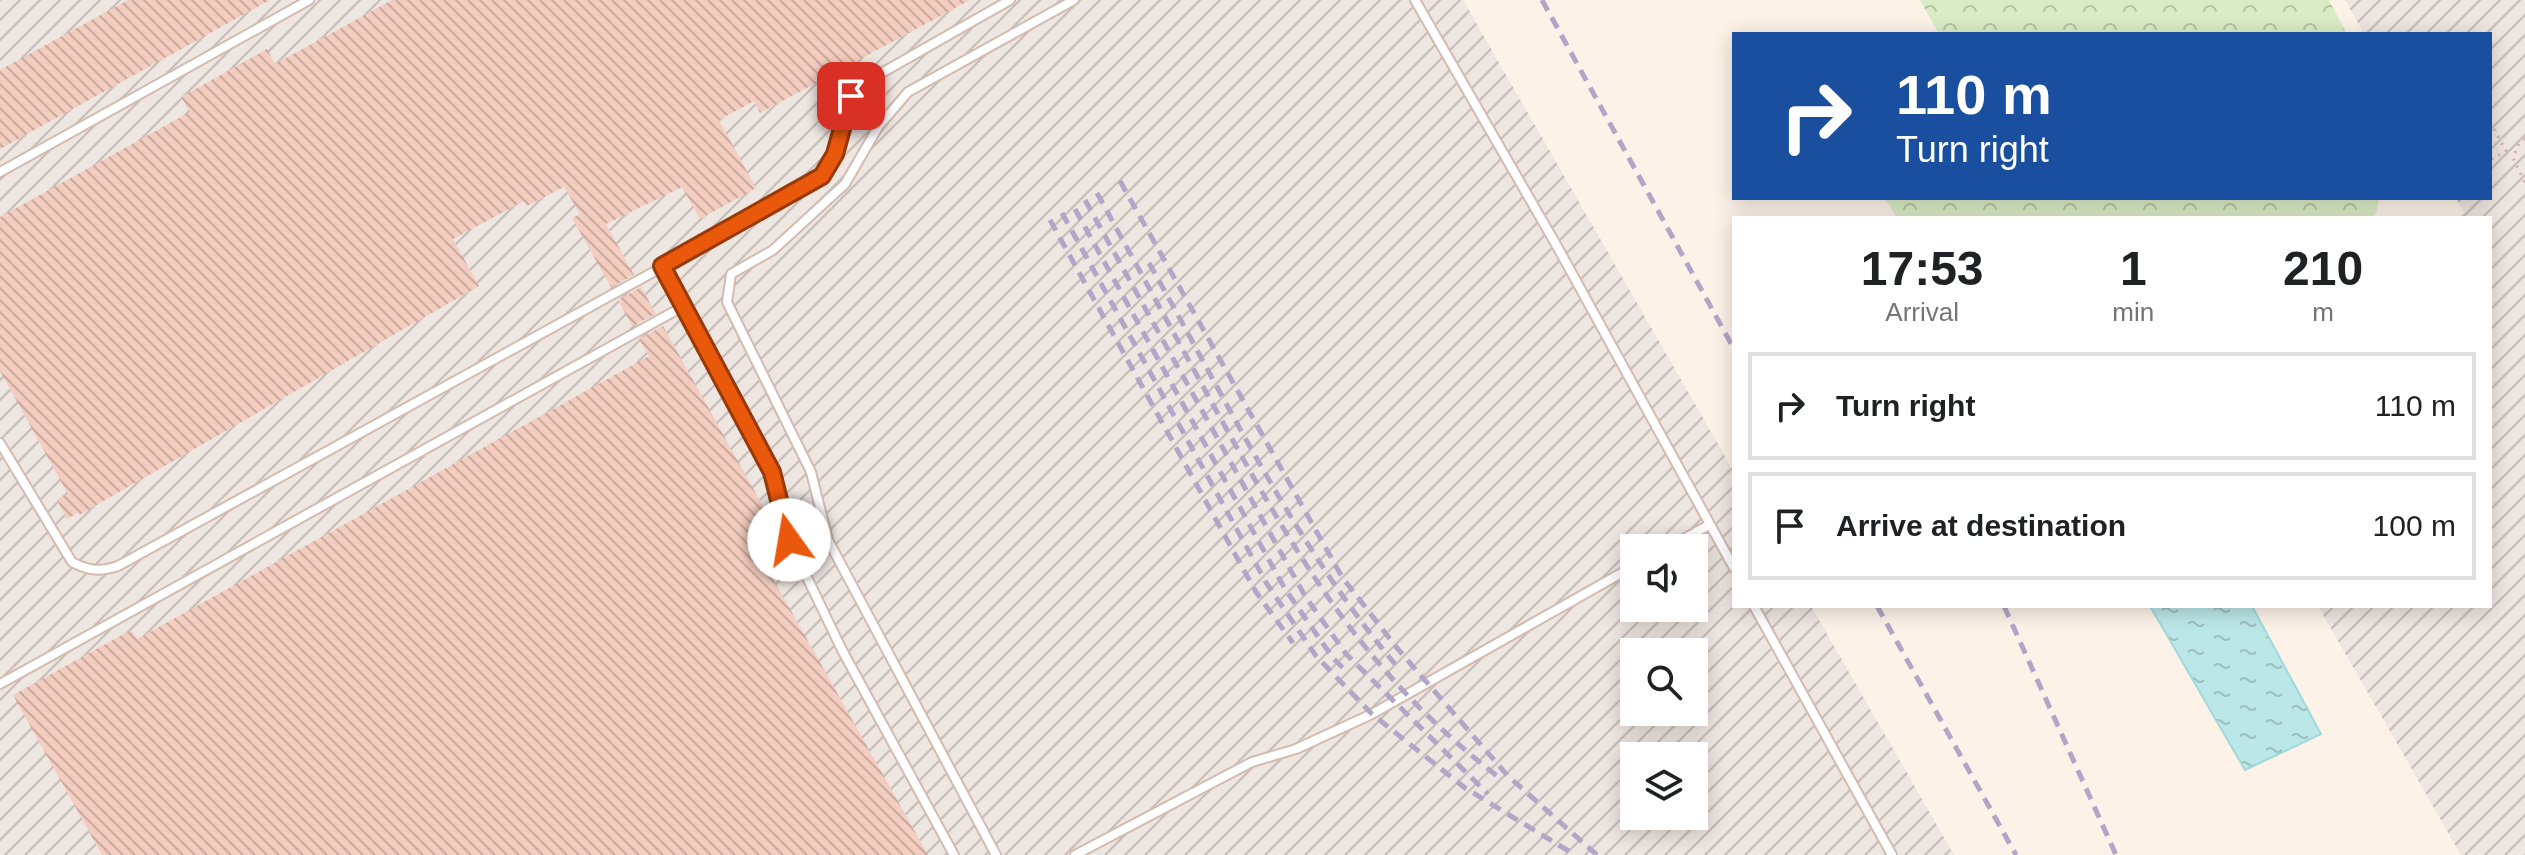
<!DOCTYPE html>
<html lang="en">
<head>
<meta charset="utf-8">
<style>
  :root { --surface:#fff; --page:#f2f2f2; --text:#202124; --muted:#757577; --line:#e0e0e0 }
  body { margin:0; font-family:Arial,sans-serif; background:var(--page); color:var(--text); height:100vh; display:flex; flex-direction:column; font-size:30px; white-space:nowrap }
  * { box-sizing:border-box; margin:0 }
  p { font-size:26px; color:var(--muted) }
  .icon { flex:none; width:44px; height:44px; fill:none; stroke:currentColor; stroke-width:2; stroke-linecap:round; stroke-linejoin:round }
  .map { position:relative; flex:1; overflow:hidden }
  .side { position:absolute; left:1732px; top:216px; width:760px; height:392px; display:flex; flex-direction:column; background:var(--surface); border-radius:0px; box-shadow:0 4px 20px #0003 }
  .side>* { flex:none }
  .banner { position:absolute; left:1732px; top:32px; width:760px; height:168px; border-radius:0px; box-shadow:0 4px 20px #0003; background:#1a4fa0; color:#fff; overflow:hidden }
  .controls { position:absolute; left:1620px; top:534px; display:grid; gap:16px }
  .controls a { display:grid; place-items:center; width:88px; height:88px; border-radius:0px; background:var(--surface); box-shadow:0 4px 20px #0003; font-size:40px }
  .pin { position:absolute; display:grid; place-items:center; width:68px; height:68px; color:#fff; margin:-34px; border-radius:16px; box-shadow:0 4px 12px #0006 }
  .me { position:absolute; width:88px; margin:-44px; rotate:347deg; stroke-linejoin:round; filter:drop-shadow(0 0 6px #0008) }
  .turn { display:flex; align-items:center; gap:28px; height:168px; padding:0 32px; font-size:36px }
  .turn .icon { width:104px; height:104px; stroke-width:2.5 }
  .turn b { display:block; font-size:56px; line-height:68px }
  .eta { display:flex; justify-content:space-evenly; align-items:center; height:136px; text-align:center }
  .eta b { font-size:48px; font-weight:600; line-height:56px }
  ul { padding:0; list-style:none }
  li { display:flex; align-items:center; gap:24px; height:108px; margin:0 16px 12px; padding:0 16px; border:4px solid var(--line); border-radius:0px }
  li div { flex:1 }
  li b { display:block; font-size:30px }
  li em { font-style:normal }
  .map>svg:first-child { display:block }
</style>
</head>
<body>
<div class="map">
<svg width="2525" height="855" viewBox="0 0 2525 855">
  <defs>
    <pattern id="industrial-furrows" width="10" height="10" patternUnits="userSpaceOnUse" patternTransform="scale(2)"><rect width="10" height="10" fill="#eee6e1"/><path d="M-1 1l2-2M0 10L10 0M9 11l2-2" fill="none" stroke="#c6bdb8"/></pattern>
    <pattern id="forest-crowns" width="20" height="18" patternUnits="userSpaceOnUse" patternTransform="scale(2)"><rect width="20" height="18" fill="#daecc6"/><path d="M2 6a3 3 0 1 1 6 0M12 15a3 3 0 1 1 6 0" fill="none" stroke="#b6c2a3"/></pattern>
    <pattern id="water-ripples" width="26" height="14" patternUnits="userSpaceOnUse" patternTransform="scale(2)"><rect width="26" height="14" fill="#bbe7e8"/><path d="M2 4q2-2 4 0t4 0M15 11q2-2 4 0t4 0" fill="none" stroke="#9dbebe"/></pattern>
    <pattern id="building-back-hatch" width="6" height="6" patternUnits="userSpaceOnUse" patternTransform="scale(2)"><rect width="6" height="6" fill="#f3cdbf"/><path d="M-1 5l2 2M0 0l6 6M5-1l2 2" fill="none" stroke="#caa99d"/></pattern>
  </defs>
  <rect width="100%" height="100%" fill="#fdf2e8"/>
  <!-- industrial -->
  <path fill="url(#industrial-furrows)" fill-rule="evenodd" d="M 0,0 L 1463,0 L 1734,472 L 1734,606 L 1811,606 L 1954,855 L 0,855 ZM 1634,548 L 1694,548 L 1694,608 L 1634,608 ZM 1634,652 L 1694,652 L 1694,712 L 1634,712 ZM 1634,756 L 1694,756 L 1694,816 L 1634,816 Z
    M 2345,0 L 2525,0 L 2525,855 L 2461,855 L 2318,606 L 2490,606 L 2490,218 L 2457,218 L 2464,213 L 2456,198 L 2490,198 L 2490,34 L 2364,34 Z"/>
  <!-- forest -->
  <path fill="url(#forest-crowns)" d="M 1920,0 L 2329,0 L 2347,34 L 1939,34 Z
    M 1885,198 L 2379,198 L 2376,214 L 2369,218 L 1897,218 Z"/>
  <!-- water -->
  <path fill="url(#water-ripples)" stroke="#a1d9da" stroke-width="2" d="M 2150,606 L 2252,606 L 2321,734 L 2245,770 Z"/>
  <!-- building -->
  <path fill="url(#building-back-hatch)" d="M 128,0 L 270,0 L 0,149 L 0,70 Z
    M 392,0 L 970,0 L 760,113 L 754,101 L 719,120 L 756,188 L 700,219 L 682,187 L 606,224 L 634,275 L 611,287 L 572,218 L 580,214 L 564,187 L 527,206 L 524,201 L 453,239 L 479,286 L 79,515 L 78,513 L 67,519 L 57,500 L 68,494 L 0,371 L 0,217 L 190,112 L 181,97 L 267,49 L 275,64 Z
    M 641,287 L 656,314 L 632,326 L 618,300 Z
    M 663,326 L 771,521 L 748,534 L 928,855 L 102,855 L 13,695 L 131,630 L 137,639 L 649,356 L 639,339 Z"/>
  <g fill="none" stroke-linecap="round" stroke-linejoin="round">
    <!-- service casing -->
    <g stroke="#d3bbb0" stroke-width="12">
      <path id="service" d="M 1415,0 L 1558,248 L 1734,568
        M 0,172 L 309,0
        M 662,266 L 772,472 L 789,540 L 842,650 L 954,855
        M 0,443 L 72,562 C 89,571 100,572 118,566 L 810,186 L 829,166 L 857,87 L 1010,0
        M 1667,548 L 1709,525
        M 1754,606 L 1892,855
        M 0,684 L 684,306
        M 996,855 L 828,540 L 811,472 L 727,302 L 731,274 L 773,250 L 845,184 L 878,127 L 908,92 L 1074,0
        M 1075,855 L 1252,762 L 1296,749 L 1372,714 L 1634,566"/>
    </g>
    <!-- path -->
    <path stroke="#d9b0a1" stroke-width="3" stroke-dasharray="2 6" stroke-linecap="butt" d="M 2490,122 L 2506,151 L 2490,160
      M 2525,139 L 2519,143 L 2513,158 L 2525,183"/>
    <!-- service -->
    <use href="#service" stroke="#fff" stroke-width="8"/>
    <!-- rail -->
    <path stroke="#b3a5c8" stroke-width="5" stroke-dasharray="12 8" stroke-linecap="butt" d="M 1542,0 L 1734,349
      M 1120,181 L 1342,577 L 1397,648 L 1508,776 L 1597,855
      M 1097,193 C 1137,266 1177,339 1217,412 C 1299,560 1363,673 1501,779
      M 1085,200 L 1305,596 L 1346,654 L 1488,794
      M 1075,209 L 1285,589 L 1333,658 L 1348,673
      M 1062,213 L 1267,584 L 1316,656 L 1372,714 L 1465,788 L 1575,855
      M 1050,220 L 1256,592 L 1293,643
      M 1149,263 C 1226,399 1294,544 1395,664
      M 1877,606 L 2016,855
      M 2004,606 L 2116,855"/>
  </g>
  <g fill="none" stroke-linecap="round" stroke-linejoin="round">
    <!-- route casing -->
    <g stroke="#983908" stroke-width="20">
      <path id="route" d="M 789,540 L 772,472 L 662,266 L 822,176 L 835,154 L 851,96"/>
    </g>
    <!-- route -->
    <use href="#route" stroke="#ea580c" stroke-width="14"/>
  </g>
</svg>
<div class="controls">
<a><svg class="icon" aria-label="sound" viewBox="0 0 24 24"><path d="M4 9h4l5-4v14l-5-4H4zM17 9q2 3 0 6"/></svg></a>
<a><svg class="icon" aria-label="search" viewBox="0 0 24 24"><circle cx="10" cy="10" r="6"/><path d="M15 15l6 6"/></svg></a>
<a><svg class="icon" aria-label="layers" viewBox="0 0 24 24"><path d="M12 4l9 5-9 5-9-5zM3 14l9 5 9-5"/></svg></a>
</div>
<div class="pin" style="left:851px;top:96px;background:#d93025"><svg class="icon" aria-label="arrive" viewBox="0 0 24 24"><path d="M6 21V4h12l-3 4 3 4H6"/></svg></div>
<svg class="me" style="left:789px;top:540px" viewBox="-20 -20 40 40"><circle r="19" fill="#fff"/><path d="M0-13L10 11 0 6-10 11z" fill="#ea580c"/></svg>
<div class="banner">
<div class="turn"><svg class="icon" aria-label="right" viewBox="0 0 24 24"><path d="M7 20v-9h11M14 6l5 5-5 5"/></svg><div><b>110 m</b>Turn right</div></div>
</div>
<section class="side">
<div class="eta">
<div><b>17:53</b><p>Arrival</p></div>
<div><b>1</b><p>min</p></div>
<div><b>210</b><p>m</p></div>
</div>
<ul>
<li><svg class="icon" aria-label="right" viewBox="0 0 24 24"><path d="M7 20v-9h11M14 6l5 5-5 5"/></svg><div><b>Turn right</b></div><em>110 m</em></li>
<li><svg class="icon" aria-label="arrive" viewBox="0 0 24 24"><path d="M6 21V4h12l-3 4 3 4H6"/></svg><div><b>Arrive at destination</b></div><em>100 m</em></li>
</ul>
</section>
</div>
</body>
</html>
